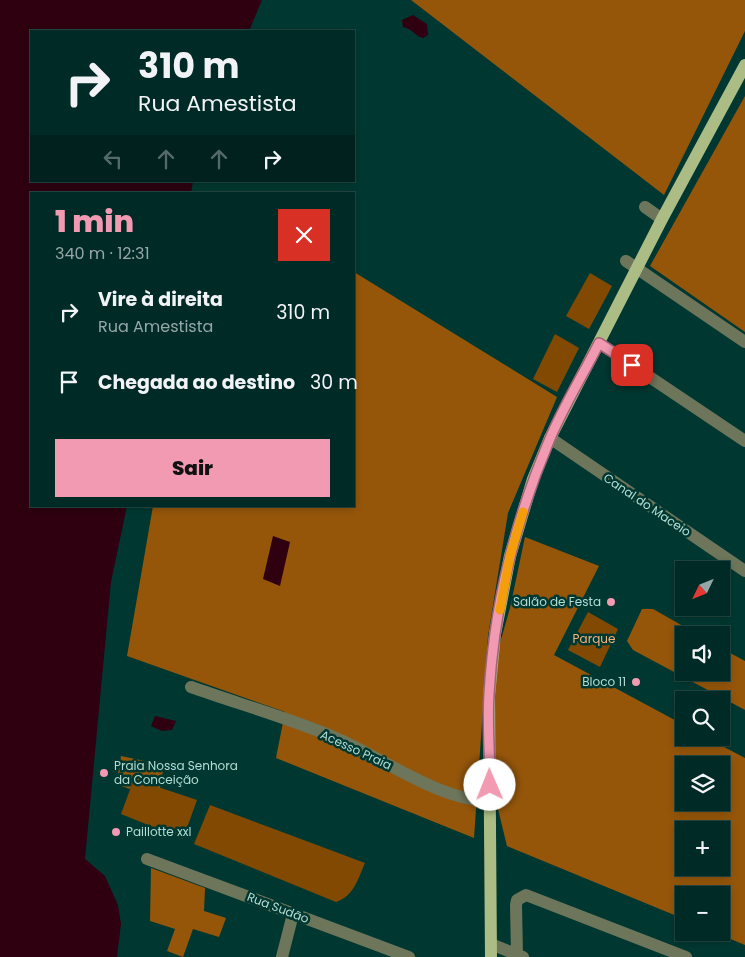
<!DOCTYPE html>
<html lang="pt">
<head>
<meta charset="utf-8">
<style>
  :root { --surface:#002a25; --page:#0a322d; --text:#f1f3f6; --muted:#95a7a7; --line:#224642; --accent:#f19ab2 }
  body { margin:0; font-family:Poppins,sans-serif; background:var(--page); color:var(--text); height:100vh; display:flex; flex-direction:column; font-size:19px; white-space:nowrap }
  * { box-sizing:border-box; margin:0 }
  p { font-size:16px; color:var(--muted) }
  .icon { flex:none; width:28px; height:28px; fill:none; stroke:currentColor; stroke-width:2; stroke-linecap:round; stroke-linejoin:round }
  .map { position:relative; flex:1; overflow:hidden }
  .details { position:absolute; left:30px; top:192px; width:325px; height:315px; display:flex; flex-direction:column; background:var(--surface); border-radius:0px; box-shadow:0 2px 8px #0003,0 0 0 1px var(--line) }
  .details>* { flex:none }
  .guide { position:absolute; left:30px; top:30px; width:325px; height:152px; border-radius:0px; box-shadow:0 2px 8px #0003,0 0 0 1px var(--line); background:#002a25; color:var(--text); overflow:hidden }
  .needle { width:32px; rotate:227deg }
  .buttons { position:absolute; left:675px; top:561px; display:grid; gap:10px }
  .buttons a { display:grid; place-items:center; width:55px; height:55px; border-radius:0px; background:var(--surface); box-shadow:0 2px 8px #0003,0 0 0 1px var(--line); font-size:25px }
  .pin { position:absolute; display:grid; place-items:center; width:42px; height:42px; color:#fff; margin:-21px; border-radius:10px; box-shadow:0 2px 8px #0006 }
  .me { position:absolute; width:55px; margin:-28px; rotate:359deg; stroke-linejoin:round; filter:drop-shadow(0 0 4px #0008) }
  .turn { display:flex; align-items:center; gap:18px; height:105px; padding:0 25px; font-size:22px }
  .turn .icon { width:65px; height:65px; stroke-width:2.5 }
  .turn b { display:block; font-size:35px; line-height:42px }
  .lanes { display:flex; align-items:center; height:48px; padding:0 25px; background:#0003; justify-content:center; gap:25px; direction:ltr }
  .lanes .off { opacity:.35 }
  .round { display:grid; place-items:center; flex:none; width:52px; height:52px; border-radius:0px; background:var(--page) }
  .summary { display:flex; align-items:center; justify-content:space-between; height:85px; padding:0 25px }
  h1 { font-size:30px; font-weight:800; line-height:38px; color:var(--accent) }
  .action { display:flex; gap:10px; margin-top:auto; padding:10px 25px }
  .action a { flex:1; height:58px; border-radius:0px; background:var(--accent); color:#111; font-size:20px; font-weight:800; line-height:58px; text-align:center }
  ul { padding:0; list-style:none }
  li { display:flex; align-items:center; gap:15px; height:70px; padding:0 25px }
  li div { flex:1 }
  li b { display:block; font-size:19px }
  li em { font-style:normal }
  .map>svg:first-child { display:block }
</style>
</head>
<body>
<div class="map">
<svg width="745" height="957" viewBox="0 0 745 957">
  <rect width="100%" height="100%" fill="#003831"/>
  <!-- green -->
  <path fill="#824902" d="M 590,273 L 612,286 L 589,329 L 566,316 Z
    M 555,334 L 579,348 L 557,392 L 533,379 Z
    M 588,612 L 618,629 L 600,667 L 568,650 Z
    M 134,779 L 197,800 L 183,839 L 121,814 Z
    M 210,805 L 365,863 C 358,879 354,896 336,902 L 194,844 Z"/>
  <!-- forest -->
  <path fill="#95560a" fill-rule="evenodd" d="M 411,0 L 745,0 L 745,31 L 664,195 Z
    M 745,96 L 745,332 L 650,266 Z
    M 354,272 L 557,397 L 508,513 L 488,636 L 474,838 L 276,758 L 285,712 L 127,656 L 153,506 L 354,506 Z
    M 525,537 L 599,566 L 554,655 L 684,725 L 684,738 L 707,738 L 745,758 L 745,945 L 716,933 L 721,932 L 721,895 L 684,895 L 684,919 L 507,846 L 498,809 L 490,678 L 510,608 ZM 684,765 L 721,765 L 721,802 L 684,802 ZM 684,830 L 721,830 L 721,868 L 684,868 Z
    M 642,609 L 653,609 L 699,635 L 684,635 L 684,672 L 721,672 L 721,648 L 745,661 L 745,710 L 633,650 L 627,641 Z
    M 121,756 L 164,765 L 160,788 L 134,779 L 130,789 L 116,784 Z
    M 151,868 L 205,888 L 204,911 L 226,918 L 219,937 L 193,929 L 183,957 L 167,951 L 175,929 L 150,921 Z"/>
  <!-- water -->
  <path fill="#2e0010" d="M 0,0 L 262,0 L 249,31 L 31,31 L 31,181 L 193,181 L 191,194 L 31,194 L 31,506 L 127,506 L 111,582 L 85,859 L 105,876 L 118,905 L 121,924 L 117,957 L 0,957 Z
    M 413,15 L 427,24 L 428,35 L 423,38 C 416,37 413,29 403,27 L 402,20 Z
    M 273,536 L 290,542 L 280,586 L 263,579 Z
    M 155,716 L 176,721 L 172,730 L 162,731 L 151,726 Z"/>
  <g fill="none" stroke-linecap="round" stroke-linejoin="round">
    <!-- minor -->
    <path stroke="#6d765b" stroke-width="12" d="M 645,207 L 662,219
      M 626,261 L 745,342
      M 599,343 L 745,441
      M 550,438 L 745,571
      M 191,687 C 239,704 289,718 336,738 C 387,760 434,798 491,802
      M 147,859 L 409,957
      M 491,944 L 523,957
      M 517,955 L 516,905 L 517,900 L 526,895 L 686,957
      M 282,957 L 293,914"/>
    <!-- major -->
    <path stroke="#abbc84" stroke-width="12" d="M 491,957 L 489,696 L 495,634 L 510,556 L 533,479 L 550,438 L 662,219 L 745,65"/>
  </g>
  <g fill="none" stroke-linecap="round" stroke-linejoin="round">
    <!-- route casing -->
    <g stroke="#9d6474" stroke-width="12">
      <path id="route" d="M 490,785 C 490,755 487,724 489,694 C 494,607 515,521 549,441 C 563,407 583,375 599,343 L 632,365"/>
    </g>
    <!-- route -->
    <use href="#route" stroke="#f19ab2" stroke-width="9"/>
    <!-- slow -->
    <path stroke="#f59e0b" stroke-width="9" d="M 500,610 L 510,556 L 523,512"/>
  </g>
  <!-- markers -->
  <g fill="#f19ab2" stroke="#003831" stroke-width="2">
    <circle cx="611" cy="602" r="5"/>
    <circle cx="636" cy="682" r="5"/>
    <circle cx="104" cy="773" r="5"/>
    <circle cx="116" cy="832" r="5"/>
  </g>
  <g text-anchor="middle" stroke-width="5" stroke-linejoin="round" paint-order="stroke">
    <!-- street labels -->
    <g font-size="12" fill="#b3ddd5" stroke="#003831">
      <text transform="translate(647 505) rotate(34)" y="4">Canal do Maceio</text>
      <text transform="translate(356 750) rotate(25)" y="4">Acesso Praia</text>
      <text transform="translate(278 908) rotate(21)" y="4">Rua Sudão</text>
    </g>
    <!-- poi labels -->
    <g font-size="12" fill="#b3ddd5" stroke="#003831" text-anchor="end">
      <text x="601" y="606">Salão de Festa</text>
      <text x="626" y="686">Bloco 11</text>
      <text x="114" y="770" text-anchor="start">Praia Nossa Senhora<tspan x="114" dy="14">da Conceição</tspan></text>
      <text x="126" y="836" text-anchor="start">Paillotte xxl</text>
    </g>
    <!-- park labels -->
    <g font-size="12" fill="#f4b47c" stroke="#003831">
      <text x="594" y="643">Parque</text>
    </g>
  </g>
</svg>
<div class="buttons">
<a><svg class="needle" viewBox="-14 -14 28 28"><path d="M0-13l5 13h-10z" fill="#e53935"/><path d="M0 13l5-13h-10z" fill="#95a7a7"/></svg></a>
<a><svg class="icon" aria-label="sound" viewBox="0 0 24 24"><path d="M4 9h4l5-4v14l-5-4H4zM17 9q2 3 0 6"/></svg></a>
<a><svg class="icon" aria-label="search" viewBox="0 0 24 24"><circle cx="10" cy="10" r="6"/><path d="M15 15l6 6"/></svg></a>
<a><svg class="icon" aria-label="layers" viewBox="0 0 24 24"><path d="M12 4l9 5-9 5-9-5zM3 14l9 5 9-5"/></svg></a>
<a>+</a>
<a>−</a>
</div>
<div class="pin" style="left:632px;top:365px;background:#d93025"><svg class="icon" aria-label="arrive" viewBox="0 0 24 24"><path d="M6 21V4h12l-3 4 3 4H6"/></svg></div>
<svg class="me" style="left:490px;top:785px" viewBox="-20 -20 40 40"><circle r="19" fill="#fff"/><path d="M0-13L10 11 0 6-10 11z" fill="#f19ab2"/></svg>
<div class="guide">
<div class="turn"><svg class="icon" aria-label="right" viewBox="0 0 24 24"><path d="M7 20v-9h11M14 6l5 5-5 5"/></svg><div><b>310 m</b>Rua Amestista</div></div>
<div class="lanes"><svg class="icon off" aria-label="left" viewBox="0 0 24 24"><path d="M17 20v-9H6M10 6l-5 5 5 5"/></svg><svg class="icon off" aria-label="ahead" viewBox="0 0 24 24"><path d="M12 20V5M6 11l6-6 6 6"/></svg><svg class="icon off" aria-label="ahead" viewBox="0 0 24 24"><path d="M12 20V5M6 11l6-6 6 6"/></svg><svg class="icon" aria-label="right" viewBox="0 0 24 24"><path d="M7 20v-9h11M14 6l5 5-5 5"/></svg></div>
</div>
<section class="details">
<div class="summary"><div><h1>1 min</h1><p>340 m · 12:31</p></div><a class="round" style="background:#d93025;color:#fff"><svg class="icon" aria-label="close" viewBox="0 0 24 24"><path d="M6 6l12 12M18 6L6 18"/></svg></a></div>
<ul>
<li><svg class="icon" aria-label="right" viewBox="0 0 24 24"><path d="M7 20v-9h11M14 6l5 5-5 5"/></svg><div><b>Vire à direita</b><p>Rua Amestista</p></div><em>310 m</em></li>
<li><svg class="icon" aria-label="arrive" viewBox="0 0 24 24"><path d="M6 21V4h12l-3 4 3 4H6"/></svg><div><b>Chegada ao destino</b></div><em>30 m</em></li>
</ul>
<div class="action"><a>Sair</a></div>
</section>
</div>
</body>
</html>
